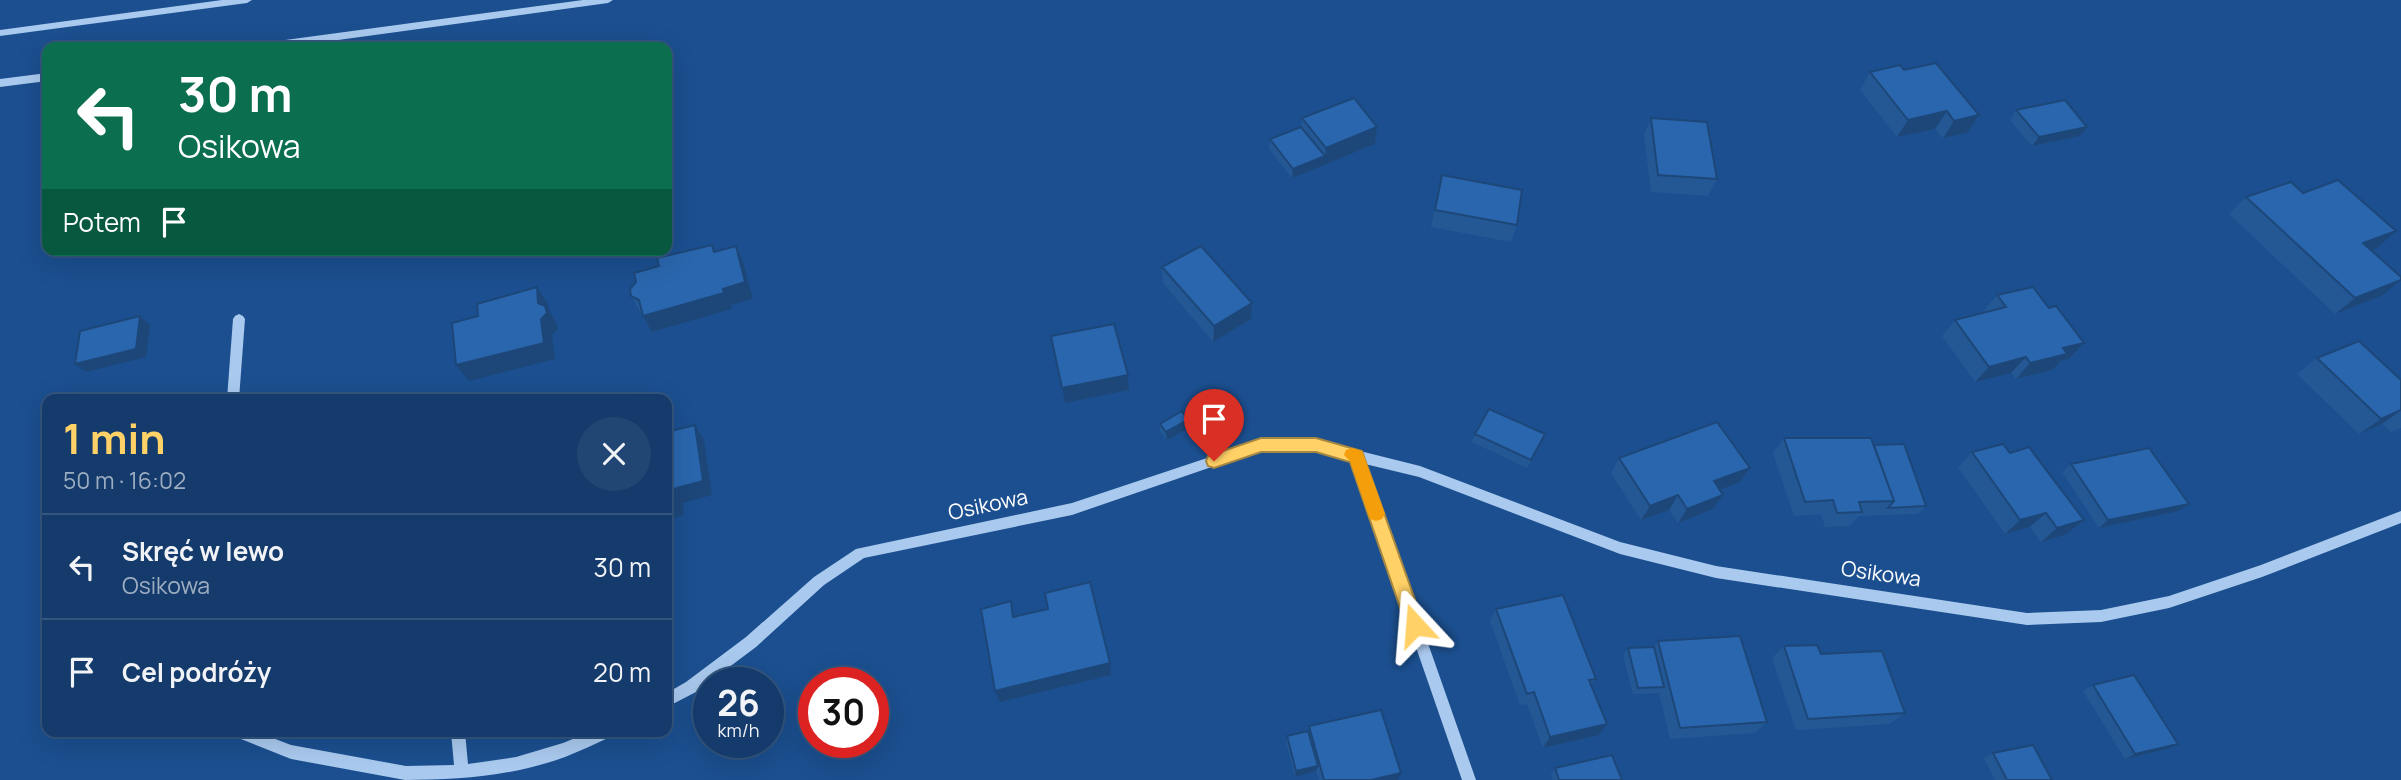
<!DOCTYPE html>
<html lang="pl">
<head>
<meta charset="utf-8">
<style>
  :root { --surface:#143b6b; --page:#214673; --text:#f1f3f6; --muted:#9dadc1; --line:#33557e; --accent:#ffd166 }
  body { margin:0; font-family:Manrope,sans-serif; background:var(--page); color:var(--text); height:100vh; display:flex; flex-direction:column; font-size:26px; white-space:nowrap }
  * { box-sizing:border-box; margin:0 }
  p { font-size:23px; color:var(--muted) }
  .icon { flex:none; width:38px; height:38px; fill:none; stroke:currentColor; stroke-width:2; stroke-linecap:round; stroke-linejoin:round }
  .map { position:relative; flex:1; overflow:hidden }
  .sheet { position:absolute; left:42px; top:394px; width:630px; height:343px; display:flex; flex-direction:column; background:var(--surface); border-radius:14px; box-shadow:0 7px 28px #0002,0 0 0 2px var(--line) }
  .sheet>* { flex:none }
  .hud { position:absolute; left:42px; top:42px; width:630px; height:214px; border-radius:14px; box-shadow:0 7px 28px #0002,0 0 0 2px var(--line); background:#0b6e4f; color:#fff; overflow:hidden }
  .speed { position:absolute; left:693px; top:667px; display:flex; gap:14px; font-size:35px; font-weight:700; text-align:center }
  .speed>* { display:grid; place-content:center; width:91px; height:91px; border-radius:50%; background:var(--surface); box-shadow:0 7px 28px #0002,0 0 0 2px var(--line); line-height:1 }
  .speed small { font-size:18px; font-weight:400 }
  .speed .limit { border:10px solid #d22; background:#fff; color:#111 }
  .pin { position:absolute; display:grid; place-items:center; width:60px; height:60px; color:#fff; margin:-72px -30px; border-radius:50% 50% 50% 0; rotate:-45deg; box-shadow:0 0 7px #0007 }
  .pin .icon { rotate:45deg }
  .me { position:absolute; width:77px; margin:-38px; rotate:341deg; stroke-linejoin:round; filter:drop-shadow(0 0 5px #0008) }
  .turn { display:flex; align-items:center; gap:24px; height:147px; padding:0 21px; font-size:32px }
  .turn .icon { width:91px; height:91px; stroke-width:2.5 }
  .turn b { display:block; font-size:49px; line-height:60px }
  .then { display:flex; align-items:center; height:66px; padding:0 21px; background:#0003; gap:14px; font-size:26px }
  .round { display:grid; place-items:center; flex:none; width:74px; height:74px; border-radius:37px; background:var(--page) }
  .overview { display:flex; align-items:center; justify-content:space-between; height:119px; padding:0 21px }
  h1 { font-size:42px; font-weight:700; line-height:52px; color:var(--accent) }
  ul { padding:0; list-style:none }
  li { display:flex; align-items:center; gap:21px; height:105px; padding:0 21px; border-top:2px solid var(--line) }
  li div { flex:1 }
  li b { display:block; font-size:26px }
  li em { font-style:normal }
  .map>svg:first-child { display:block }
</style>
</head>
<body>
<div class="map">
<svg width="2401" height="780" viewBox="0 0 2401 780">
  <rect width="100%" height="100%" fill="#1b4f8f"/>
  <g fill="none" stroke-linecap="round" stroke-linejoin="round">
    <!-- minor -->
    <path fill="#a9c9ee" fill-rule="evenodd" d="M 222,0 L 252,0 L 247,3 L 0,36 L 0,30 Z
      M 583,0 L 613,0 L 608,3 L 287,47 L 258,47 L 263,43 Z
      M 47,73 L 47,81 L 0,87 L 0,79 Z
      M 239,314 L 243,316 L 245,319 L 239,399 L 227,399 L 233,319 L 235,316 Z
      M 1261,440 L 1316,440 L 1420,466 L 1620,542 L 1716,566 L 2027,613 L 2101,610 L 2169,596 L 2261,565 L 2401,511 L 2401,523 L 2262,577 L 2169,608 L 2101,622 L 2027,625 L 1716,578 L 1620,554 L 1419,477 L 1365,464 L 1476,780 L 1462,780 L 1351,460 L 1316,450 L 1261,450 L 1072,515 L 864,558 L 824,585 L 756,647 L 696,692 L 667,707 L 667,693 L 686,682 L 746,637 L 814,577 L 856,549 L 1072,503 Z
      M 234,732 L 257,732 L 291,745 L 406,766 L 454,765 L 451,732 L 465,732 L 468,764 L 516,757 L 563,743 L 590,732 L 612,732 L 610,737 C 595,744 580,751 565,757 C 513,776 459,780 405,780 L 291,759 L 236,737 Z"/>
  </g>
  <!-- wall -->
  <path fill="#245895" d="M 1904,70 L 1979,115 L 1967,133 L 1943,138 L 1935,129 L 1897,137 L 1860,90 L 1870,72 Z
    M 2016,110 L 2080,136 L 2032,146 L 2010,120 Z
    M 1302,118 L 1377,127 L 1375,144 L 1292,178 L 1269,149 L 1270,139 L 1301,127 Z
    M 1651,118 L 1717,179 L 1708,196 L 1651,192 L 1644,135 Z
    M 1442,175 L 1517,225 L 1511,242 L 1431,227 Z
    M 2303,193 L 2377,248 L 2370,250 L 2401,277 L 2401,280 L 2383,295 L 2335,314 L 2229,214 L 2246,197 Z
    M 712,245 L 715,252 L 736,246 L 743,262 L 753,299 L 731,305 L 732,309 L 652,332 L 631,296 L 659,266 Z
    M 1162,267 L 1252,303 L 1251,319 L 1213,342 L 1163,283 Z
    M 1997,295 L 2049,308 L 2084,343 L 2069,359 L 2061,361 L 2052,370 L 2016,379 L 2011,373 L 1975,382 L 1942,336 L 1955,320 L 1985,312 L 1984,311 Z
    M 1051,336 L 1128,375 L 1129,390 L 1065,403 Z
    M 2317,358 L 2401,380 L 2401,428 L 2391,432 L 2382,424 L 2359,434 L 2297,374 Z
    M 1206,415 L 1223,426 L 1215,432 L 1206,423 Z
    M 1188,420 L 1189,428 L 1167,440 L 1160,432 L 1160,424 Z
    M 1475,434 L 1545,434 L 1527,468 L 1472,442 Z
    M 1784,438 L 1874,445 L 1926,506 L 1918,514 L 1859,516 L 1850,526 L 1825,527 L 1821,514 L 1794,516 L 1773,453 Z
    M 1972,452 L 2010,453 L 2084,520 L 2067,534 L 2041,542 L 2030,527 L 2005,534 L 1958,467 Z
    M 1619,458 L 1750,468 L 1740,482 L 1720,490 L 1723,495 L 1713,509 L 1678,523 L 1669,510 L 1641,520 L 1611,473 Z
    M 2071,464 L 2189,504 L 2179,511 L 2099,528 L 2062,472 Z
    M 1496,609 L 1596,679 L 1591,685 L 1607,724 L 1599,735 L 1543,748 L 1527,704 L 1520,705 L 1490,621 Z
    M 1658,641 L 1767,722 L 1755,733 L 1670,739 L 1659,693 L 1633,694 L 1623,655 L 1628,648 L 1654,647 Z
    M 1784,646 L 1821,654 L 1905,713 L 1890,724 L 1796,730 L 1772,658 Z
    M 2093,685 L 2167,749 L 2125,759 L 2083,691 Z
    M 1309,726 L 1398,780 L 1319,780 L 1316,771 L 1295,777 L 1286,742 L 1287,736 L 1308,731 Z
    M 1993,753 L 2052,780 L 1995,780 L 1984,758 Z
    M 1555,768 L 1622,780 L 1553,780 L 1551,774 Z"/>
  <!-- shaded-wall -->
  <path fill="#1d4779" d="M 1947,111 L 1935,129 L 1897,137 L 1908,120 Z
    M 1979,115 L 1967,133 L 1943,138 L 1954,121 Z
    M 1377,127 L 1375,144 L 1324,165 L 1326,148 Z
    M 2087,127 L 2080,136 L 2032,146 L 2039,137 Z
    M 1325,156 L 1324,165 L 1292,178 L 1293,169 Z
    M 2396,231 L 2377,248 L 2344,260 L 2363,243 Z
    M 736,246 L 743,262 L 753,299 L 731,305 L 732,309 L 652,332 L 643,316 L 723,289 Z
    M 2401,280 L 2383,295 L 2335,314 L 2355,298 Z
    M 537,287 L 548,304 L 549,310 L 556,322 L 558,329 L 552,335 L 555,359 L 469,381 L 456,365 L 538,303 Z
    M 1252,303 L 1251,319 L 1213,342 L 1214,326 Z
    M 140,316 L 150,325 L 146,357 L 86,372 L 75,364 Z
    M 2084,343 L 2069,359 L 2061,361 L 2052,370 L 2016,379 L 2030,363 L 2063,348 Z
    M 2026,357 L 2011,373 L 1975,382 L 1989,367 Z
    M 1128,375 L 1129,390 L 1065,403 L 1062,388 Z
    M 2401,410 L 2382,424 L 2359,434 L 2381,419 Z
    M 1223,418 L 1223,426 L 1215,432 L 1215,424 Z
    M 1188,420 L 1189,428 L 1167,440 L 1166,432 Z
    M 695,425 L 704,440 L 712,495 L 683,503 L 684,515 L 667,520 L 667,503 L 673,489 Z
    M 1750,468 L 1740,482 L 1704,496 L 1714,481 Z
    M 1678,495 L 1669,510 L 1641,520 L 1650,506 Z
    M 1723,495 L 1713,509 L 1678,523 L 1687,509 Z
    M 2189,504 L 2179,511 L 2099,528 L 2108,520 Z
    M 2046,513 L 2030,527 L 2005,534 L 2020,520 Z
    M 2084,520 L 2067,534 L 2041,542 L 2057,528 Z
    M 1110,663 L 1111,675 L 1000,702 L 995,691 Z
    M 1607,724 L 1599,735 L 1543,748 L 1550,737 Z
    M 2178,744 L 2167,749 L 2125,759 L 2135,754 Z
    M 1318,766 L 1316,771 L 1295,777 L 1296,771 Z
    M 1401,773 L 1398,780 L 1371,780 Z"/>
  <!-- building -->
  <path fill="#2a66ad" stroke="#1d4779" stroke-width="2" d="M 1936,63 L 1979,115 L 1954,121 L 1947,111 L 1908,120 L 1870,72 L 1900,65 L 1904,70 Z
    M 1354,98 L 1377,127 L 1326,148 L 1302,118 Z
    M 2065,100 L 2087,127 L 2039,137 L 2016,110 Z
    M 1651,118 L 1707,122 L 1717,179 L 1658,175 Z
    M 1301,127 L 1325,156 L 1293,169 L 1270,139 Z
    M 1442,175 L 1522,190 L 1517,225 L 1435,210 Z
    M 2338,180 L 2396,231 L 2363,243 L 2401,277 L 2401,280 L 2355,298 L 2246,197 L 2291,182 L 2303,193 Z
    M 712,245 L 714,252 L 736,246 L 745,282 L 723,289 L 724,293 L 643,316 L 639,300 L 631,296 L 630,289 L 636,282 L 634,273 L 659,266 L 657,258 Z
    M 1201,246 L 1252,303 L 1214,326 L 1162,267 Z
    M 537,287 L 538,303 L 545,306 L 547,313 L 541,319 L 544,343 L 456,365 L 452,323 L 478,316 L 477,304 Z
    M 2033,287 L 2049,308 L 2056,306 L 2084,343 L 2063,348 L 2067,354 L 2030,363 L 2026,357 L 1989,367 L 1955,320 L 2006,307 L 1997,295 Z
    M 140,316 L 136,349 L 75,364 L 80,331 Z
    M 1114,324 L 1128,375 L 1062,388 L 1051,336 Z
    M 2359,341 L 2401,380 L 2401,410 L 2381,419 L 2317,358 Z
    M 1489,409 L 1545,434 L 1531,460 L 1475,434 Z
    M 1215,410 L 1223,418 L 1215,424 L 1206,415 Z
    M 1182,411 L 1188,420 L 1166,432 L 1160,424 Z
    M 1717,422 L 1750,468 L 1714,481 L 1723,495 L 1687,509 L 1678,495 L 1650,506 L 1619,458 Z
    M 695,425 L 703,481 L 673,489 L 674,501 L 667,503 L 667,432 Z
    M 1784,438 L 1871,438 L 1894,501 L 1859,502 L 1862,512 L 1837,513 L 1833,500 L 1805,502 Z
    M 1904,444 L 1926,506 L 1888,508 L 1894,501 L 1874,445 Z
    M 2003,444 L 2010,453 L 2029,447 L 2084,520 L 2057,528 L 2046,513 L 2020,520 L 1972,452 Z
    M 2149,448 L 2189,504 L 2108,520 L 2071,464 Z
    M 1090,582 L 1110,663 L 995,691 L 981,609 L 1011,601 L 1013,617 L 1048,609 L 1045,593 Z
    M 1563,595 L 1596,679 L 1589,680 L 1607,724 L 1550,737 L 1534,692 L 1527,694 L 1496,609 Z
    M 1740,636 L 1767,722 L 1680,728 L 1658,641 Z
    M 1817,645 L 1821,654 L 1882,651 L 1905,713 L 1808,719 L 1784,646 Z
    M 1654,647 L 1664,687 L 1638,688 L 1628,648 Z
    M 2134,675 L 2178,744 L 2135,754 L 2093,685 Z
    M 1381,710 L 1401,773 L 1371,780 L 1324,780 L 1309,726 Z
    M 1308,731 L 1318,766 L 1296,771 L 1287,736 Z
    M 2033,745 L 2052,780 L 2007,780 L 1993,753 Z
    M 1612,755 L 1622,780 L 1559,780 L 1555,768 Z"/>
  <!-- route -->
  <path fill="#ffd166" stroke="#a68842" stroke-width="2" d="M 1261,438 L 1316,438 L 1362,451 L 1424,625 L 1421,631 L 1415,633 L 1409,631 L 1406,625 L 1350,462 L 1316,452 L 1261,452 L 1214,468 L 1208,466 L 1206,461 L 1208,456 Z"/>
  <!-- slow -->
  <path fill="#f59e0b" d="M 1352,448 L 1362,451 L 1364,456 L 1385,514 L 1382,519 L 1376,521 L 1370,519 L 1368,514 L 1350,461 L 1344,455 L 1346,450 Z"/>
  <g text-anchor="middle" stroke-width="7" stroke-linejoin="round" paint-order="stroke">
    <!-- street labels -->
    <g font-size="21" fill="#fff" stroke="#1b4f8f">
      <text transform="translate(988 505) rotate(-12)" y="7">Osikowa</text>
      <text transform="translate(1881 574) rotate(8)" y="7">Osikowa</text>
    </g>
  </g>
</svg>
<div class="speed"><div>26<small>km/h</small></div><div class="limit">30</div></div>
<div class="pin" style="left:1214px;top:461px;background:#d93025"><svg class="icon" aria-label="arrive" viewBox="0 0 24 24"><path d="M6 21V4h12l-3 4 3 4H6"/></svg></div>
<svg class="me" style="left:1415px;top:625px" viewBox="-20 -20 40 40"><path d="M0-17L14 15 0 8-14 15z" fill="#ffd166" stroke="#fff" stroke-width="4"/></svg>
<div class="hud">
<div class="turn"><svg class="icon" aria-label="left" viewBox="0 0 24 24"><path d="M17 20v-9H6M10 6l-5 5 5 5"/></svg><div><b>30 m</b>Osikowa</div></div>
<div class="then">Potem<svg class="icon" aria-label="arrive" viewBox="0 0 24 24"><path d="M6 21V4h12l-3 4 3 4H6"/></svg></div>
</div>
<section class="sheet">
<div class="overview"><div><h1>1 min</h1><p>50 m · 16:02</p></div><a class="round"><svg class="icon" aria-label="close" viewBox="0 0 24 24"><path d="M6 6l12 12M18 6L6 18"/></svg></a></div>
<ul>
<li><svg class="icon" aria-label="left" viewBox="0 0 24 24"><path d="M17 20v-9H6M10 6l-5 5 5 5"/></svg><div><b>Skręć w lewo</b><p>Osikowa</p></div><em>30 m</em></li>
<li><svg class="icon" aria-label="arrive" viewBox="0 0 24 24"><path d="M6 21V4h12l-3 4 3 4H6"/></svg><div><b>Cel podróży</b></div><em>20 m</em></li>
</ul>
</section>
</div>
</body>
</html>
